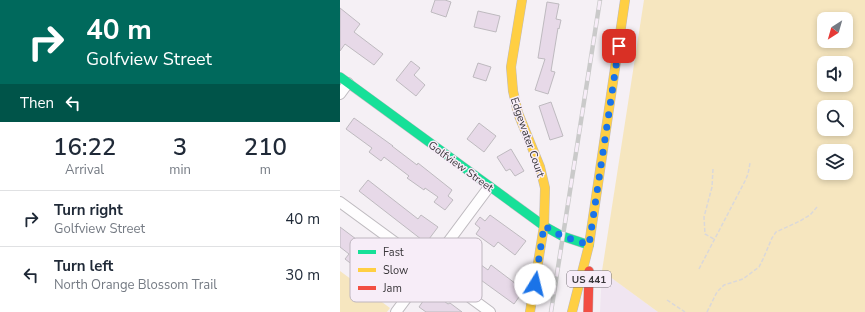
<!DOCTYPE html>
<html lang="en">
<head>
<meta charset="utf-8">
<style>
  :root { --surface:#fff; --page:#f2f2f3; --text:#1f2937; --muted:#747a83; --line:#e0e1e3 }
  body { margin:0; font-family:"Nunito Sans",sans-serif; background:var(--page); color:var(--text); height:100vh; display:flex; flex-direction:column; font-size:15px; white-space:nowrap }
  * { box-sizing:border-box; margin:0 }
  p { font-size:13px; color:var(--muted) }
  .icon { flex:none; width:22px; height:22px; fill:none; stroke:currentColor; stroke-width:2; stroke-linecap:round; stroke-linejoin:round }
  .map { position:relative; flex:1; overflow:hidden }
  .drawer { display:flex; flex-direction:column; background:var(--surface); width:340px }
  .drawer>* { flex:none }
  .banner { background:#00695c; color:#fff; overflow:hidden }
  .needle { width:26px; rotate:217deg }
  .controls { position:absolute; left:477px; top:12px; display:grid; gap:8px }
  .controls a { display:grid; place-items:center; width:36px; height:36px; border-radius:8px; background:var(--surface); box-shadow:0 2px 6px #0003; font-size:20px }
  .pin { position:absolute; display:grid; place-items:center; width:34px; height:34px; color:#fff; margin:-17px; border-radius:8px; box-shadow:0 2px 6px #0006 }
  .me { position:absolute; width:44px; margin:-22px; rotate:9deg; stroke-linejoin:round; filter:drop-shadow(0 0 3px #0008) }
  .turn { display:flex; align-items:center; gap:14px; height:84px; padding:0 20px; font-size:18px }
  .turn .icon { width:52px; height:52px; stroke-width:2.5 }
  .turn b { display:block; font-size:28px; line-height:34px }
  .then { display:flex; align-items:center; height:38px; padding:0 20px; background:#0003; gap:8px; font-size:15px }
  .eta { display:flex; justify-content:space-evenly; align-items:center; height:68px; text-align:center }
  .eta b { font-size:24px; font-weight:600; line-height:28px }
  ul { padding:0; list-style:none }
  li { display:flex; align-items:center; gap:12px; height:56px; padding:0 20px; border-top:1px solid var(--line) }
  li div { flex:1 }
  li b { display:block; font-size:15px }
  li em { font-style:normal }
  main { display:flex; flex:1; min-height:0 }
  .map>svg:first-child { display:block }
</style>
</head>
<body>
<main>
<section class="drawer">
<div class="banner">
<div class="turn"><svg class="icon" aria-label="right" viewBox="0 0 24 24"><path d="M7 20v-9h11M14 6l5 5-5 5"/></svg><div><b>40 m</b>Golfview Street</div></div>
<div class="then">Then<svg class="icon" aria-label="left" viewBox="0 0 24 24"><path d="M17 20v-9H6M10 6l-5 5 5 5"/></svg></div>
</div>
<div class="eta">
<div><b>16:22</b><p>Arrival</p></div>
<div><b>3</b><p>min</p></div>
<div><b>210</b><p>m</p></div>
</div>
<ul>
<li><svg class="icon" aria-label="right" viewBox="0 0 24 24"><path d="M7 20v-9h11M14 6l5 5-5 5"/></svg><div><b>Turn right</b><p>Golfview Street</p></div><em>40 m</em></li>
<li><svg class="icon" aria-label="left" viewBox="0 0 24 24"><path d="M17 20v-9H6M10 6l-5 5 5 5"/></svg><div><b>Turn left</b><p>North Orange Blossom Trail</p></div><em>30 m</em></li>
</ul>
</section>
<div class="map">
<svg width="525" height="312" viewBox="0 0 525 312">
  <rect width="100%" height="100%" fill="#f5f0f5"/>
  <!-- built -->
  <path fill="#f0e5f1" d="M 262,271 L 318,312 L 260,312 Z"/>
  <!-- green -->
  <path fill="#f6e6bf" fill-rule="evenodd" d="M 304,0 L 525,0 L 525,312 L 318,312 L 262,271 ZM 484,19 L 506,19 L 506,41 L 484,41 ZM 484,63 L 506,63 L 506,85 L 484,85 ZM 484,107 L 506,107 L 506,129 L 484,129 ZM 484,151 L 506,151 L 506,173 L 484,173 Z
    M 0,271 L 50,308 L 47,312 L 0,312 Z"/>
  <!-- building -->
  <path fill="#e7d9e8" stroke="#bebabf" d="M 95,0 L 105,0 L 111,2 L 106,17 L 91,12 Z
    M 207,2 L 219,4 L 216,19 L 221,20 L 219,29 L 218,28 L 211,71 L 215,72 L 208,94 L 195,90 L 205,59 L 198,58 Z
    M 0,8 L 20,24 L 14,32 L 43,54 L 34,65 L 5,44 L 0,51 Z
    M 138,11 L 160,16 L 156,32 L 134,27 Z
    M 71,61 L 80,68 L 74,75 L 85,85 L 76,96 L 56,80 Z
    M 138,63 L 151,67 L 146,81 L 133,77 Z
    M 211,102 L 223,136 L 210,140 L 199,106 Z
    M 14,118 L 53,146 L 52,146 L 77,165 L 78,163 L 112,190 L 108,196 L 113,200 L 105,210 L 94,202 L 98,197 L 85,188 L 84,190 L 67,178 L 69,176 L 44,157 L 41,161 L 29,152 L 32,148 L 6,129 Z
    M 139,123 L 156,136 L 144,152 L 127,139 Z
    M 171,149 L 184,171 L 175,176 L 170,169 L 166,171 L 157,157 Z
    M 28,180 L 78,219 L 81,215 L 98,227 L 86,243 L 19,191 Z
    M 150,215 L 186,241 L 175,255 L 158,242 L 154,247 L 136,234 L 140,228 L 135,224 L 140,217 L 145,221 Z
    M 0,227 L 56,269 L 57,269 L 65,275 L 56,286 L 40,273 L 35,280 L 19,268 L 18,269 L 5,259 L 9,254 L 0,247 Z
    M 122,251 L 148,270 L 151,265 L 184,290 L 174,304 L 134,275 L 133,276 L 114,261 Z
    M 90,291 L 108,304 L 110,303 L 122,312 L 86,312 L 79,307 Z"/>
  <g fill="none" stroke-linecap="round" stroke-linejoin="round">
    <!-- street casing -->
    <g stroke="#bebabf" stroke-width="12">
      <path id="street" d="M 0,94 L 8,83
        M 0,202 L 150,312
        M 56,312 L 149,187"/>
    </g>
    <!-- fast casing -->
    <g stroke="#bebabf" stroke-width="10">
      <path id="fast" d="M 0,77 L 204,226 L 222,236 L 249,245"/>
    </g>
    <!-- slow casing -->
    <g stroke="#bebabf" stroke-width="10">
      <path id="slow" d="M 182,0 L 171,67 L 173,91 L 178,113 L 200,167 L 205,188 L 204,226 L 190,312
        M 232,312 L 249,245 L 285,0"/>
    </g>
    <!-- jam casing -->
    <g stroke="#bebabf" stroke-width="10">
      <path id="jam" d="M 248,312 L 249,271"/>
    </g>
    <!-- path -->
    <path stroke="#dad8da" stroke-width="1.5" stroke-dasharray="4 2" stroke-linecap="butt" d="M 373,169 L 372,187 L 364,217 L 365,234 L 374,239
      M 359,269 L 405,181 L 408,174 L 410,163
      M 327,300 L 345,312
      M 367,312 L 377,292 L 384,285 L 403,279 L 419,267 L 423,259 L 432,238 L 436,232 L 460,221 L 470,215 L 477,207"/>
    <!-- street -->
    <use href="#street" stroke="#fefdfe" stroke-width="10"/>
    <!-- fast -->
    <use href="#fast" stroke="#16e098" stroke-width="9"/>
    <!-- slow -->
    <use href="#slow" stroke="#ffcf43" stroke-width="9"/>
    <!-- jam -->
    <use href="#jam" stroke="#f24e42" stroke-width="9"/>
    <!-- rail casing -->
    <g stroke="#cacaca" stroke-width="4.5">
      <path id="rail" d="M 211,312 L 260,0"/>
    </g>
    <!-- rail -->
    <use href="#rail" stroke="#f7edf8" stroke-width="3" stroke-dasharray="9" stroke-linecap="butt"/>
  </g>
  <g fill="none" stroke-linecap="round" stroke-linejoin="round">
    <!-- route -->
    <path stroke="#1a73e8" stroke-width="7" stroke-dasharray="0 12.6" d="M 195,284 L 204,226 L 222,236 L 249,245 L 279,46"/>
  </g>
  <g text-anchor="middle" stroke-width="3" stroke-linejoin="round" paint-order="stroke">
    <!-- shield labels -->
    <rect fill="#f7edf8" stroke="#736e74" stroke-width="1" x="227" y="271" width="44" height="16" rx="3"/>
    <g font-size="10" font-weight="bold" fill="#3a373b">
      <text x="249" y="283">US 441</text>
    </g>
    <!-- street labels -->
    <g font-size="11" fill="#3a373b" stroke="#f7edf8">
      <text transform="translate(188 137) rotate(71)" y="4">Edgewater Court</text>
      <text transform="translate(121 166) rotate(36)" y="4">Golfview Street</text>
    </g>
  </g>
  <!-- legend -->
  <rect x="10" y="238" width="132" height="64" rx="6" fill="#f7edf8" stroke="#beb6bf" stroke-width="1"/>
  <rect x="18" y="250" width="18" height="4" fill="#16e098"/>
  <rect x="18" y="268" width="18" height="4" fill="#ffcf43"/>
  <rect x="18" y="286" width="18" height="4" fill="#f24e42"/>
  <g font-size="11" fill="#3a373b">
    <text x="43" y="256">Fast</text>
    <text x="43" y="274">Slow</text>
    <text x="43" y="292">Jam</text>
  </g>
</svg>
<div class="controls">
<a><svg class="needle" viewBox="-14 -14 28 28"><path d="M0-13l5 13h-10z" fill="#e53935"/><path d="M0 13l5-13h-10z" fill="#747a83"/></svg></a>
<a><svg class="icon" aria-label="sound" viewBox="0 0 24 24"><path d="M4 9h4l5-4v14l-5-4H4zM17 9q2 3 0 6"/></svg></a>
<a><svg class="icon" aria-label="search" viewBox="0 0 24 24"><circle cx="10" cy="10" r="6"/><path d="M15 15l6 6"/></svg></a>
<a><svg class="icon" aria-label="layers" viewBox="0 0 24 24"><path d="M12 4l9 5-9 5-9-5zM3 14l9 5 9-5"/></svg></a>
</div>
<div class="pin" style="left:279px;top:46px;background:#d93025"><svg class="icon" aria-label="arrive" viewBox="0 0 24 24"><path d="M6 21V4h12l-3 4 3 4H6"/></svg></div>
<svg class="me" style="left:195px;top:284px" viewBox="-20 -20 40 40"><circle r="19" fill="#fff"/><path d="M0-13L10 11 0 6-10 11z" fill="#1a73e8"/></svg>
</div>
</main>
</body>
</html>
